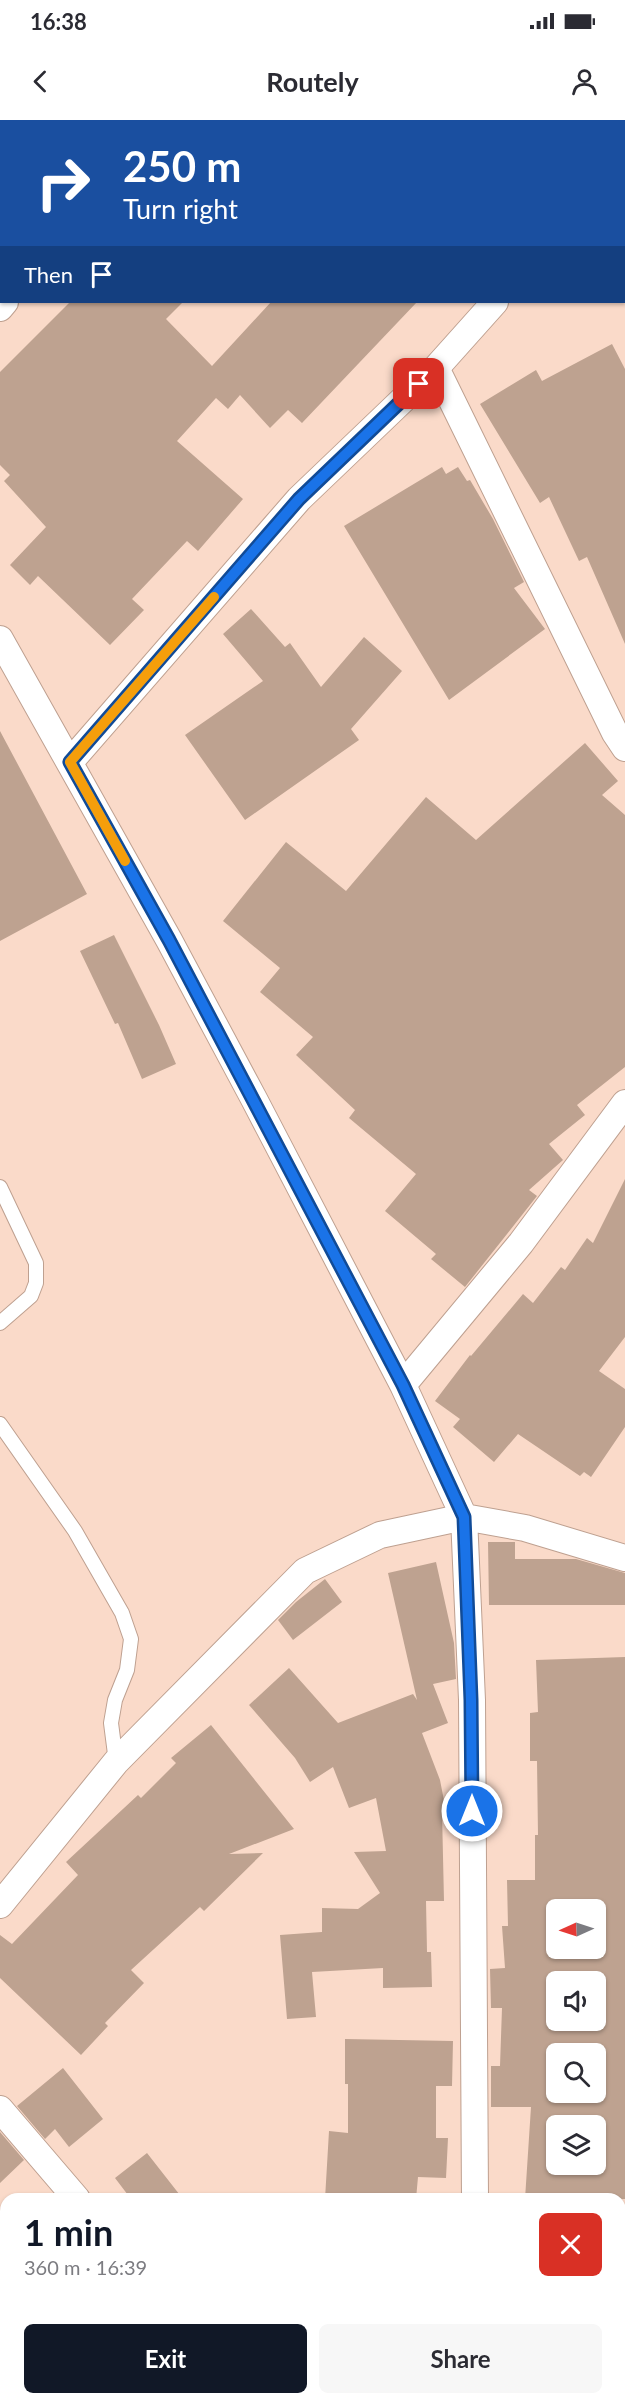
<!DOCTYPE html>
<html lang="en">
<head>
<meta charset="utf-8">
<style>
  :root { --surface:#fff; --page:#f7f7f7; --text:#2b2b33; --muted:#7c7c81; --accent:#111827 }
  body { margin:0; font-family:Lato,sans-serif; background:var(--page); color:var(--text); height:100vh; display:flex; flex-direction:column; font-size:22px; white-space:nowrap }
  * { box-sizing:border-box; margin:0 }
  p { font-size:20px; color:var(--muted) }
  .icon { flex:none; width:33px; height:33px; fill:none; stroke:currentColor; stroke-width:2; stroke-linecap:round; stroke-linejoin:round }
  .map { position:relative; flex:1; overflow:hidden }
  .panel { position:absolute; left:0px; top:2073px; width:626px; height:212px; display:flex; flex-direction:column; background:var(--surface); border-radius:18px 18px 0 0; box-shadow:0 2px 4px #0004 }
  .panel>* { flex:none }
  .hud { position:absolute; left:0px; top:0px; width:626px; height:183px; box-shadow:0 2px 4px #0004; background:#1a4fa0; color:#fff; overflow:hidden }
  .needle { width:39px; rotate:267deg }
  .fabs { position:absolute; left:546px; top:1779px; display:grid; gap:12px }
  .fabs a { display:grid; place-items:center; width:60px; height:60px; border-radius:9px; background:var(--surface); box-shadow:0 2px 4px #0004; font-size:30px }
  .pin { position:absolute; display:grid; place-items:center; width:51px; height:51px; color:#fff; margin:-26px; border-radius:12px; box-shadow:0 3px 9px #0006 }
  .me { position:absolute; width:66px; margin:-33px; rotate:0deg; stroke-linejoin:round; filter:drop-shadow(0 0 4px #0008) }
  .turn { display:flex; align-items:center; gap:21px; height:126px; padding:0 24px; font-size:27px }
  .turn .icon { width:78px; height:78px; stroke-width:2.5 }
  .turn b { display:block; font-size:42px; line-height:51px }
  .then { display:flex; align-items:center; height:57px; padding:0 24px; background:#0003; gap:12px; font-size:22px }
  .round { display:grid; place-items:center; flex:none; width:63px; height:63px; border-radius:9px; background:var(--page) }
  .overview { display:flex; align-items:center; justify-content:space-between; height:102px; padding:0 24px }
  h1 { font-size:36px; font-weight:700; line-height:45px; color:var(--accent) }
  .action { display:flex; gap:12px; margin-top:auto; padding:12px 24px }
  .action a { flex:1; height:69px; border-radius:9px; background:var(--accent); color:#fff; font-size:24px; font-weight:700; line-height:69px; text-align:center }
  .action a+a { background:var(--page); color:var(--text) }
  .status { display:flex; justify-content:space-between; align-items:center; height:42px; padding:0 30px; background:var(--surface); direction:ltr }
  .status svg { height:16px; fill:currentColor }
  header { display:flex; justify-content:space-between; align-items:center; height:78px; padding:0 24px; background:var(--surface); font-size:27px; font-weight:700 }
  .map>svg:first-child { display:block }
</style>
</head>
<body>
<div class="status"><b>16:38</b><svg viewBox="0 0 49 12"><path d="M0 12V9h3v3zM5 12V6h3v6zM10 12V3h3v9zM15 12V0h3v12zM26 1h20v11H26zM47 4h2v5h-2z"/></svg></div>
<header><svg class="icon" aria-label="back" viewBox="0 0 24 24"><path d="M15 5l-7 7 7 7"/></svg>Routely<svg class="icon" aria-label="person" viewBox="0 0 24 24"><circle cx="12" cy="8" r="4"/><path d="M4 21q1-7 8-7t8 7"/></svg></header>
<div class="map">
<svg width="625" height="2284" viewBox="0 0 625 2284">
  <rect width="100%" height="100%" fill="#fadac9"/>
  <!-- building -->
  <path fill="#bea290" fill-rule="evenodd" d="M 70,182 L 183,182 L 166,199 L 212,246 L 271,182 L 417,182 L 302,303 L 288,290 L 270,308 L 240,275 L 228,289 L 216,278 L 177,321 L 243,379 L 198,431 L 187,421 L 132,479 L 144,490 L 110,525 L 38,456 L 30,465 L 10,445 L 46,407 L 4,361 L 10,355 L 0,345 L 0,252 Z
    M 612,224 L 625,249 L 625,524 L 587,437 L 579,441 L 549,377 L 540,383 L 480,284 L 536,250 L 542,261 Z
    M 442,347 L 446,354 L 458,347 L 467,361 L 470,360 L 493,399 L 524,462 L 514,468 L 545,509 L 449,580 L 344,406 Z
    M 251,489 L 285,527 L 290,523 L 321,567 L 364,517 L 402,551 L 351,609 L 359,620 L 245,700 L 185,615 L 263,561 L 223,514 Z
    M 0,611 L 87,774 L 0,821 Z
    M 585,623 L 618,661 L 602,675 L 625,695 L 625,947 L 577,985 L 585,995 L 549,1024 L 563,1040 L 529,1070 L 537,1076 L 465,1167 L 431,1139 L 436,1134 L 385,1091 L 416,1054 L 349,998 L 355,990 L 296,935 L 313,917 L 260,872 L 280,848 L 223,801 L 286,722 L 346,771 L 426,677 L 476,720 Z
    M 114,815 L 159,905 L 176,944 L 142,959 L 118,903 L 115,904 L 80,831 Z
    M 625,1059 L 625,1217 L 599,1251 L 625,1269 L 625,1307 L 591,1357 L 584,1352 L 580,1356 L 518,1314 L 494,1342 L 453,1307 L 460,1299 L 435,1281 L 470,1235 L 471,1236 L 523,1174 L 533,1183 L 561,1147 L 565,1150 L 587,1118 L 593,1123 Z
    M 488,1422 L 515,1422 L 515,1439 L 576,1439 L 625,1453 L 625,1485 L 489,1485 Z
    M 436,1442 L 454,1523 L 456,1559 L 433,1564 L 448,1603 L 422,1613 L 440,1660 L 446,1691 L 442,1692 L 444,1781 L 426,1781 L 427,1832 L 431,1832 L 432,1867 L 383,1868 L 383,1848 L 312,1852 L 316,1897 L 287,1899 L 280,1815 L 322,1812 L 322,1788 L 358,1789 L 380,1773 L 354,1732 L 386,1731 L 376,1678 L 349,1688 L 333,1647 L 310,1662 L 295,1638 L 249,1585 L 289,1548 L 338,1603 L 413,1574 L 417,1580 L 388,1453 Z
    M 325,1459 L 342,1482 L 293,1520 L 278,1500 L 296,1482 Z
    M 625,1537 L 625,2079 L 525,2079 L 531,1987 L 491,1987 L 491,1946 L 500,1946 L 502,1888 L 491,1888 L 490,1849 L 505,1848 L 502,1806 L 508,1806 L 507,1760 L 535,1760 L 535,1715 L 538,1715 L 537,1641 L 530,1641 L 530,1593 L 538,1592 L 536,1540 ZM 556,1790 L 596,1790 L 596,1828 L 556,1828 ZM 556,1862 L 596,1862 L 596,1900 L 556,1900 ZM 556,1934 L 596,1934 L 596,1972 L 556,1972 ZM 556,2006 L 596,2006 L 596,2044 L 556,2044 Z
    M 211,1605 L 294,1709 L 229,1734 L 263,1733 L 204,1791 L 200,1787 L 131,1850 L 144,1863 L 105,1903 L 108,1906 L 81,1935 L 0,1858 L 0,1815 L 12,1824 L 78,1755 L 66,1742 L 138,1675 L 141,1678 L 176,1643 L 171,1638 Z
    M 345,1919 L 453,1921 L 452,1966 L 436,1966 L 436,2018 L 448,2018 L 446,2058 L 418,2057 L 416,2079 L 325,2079 L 329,2011 L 348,2013 L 348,1964 L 345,1964 Z
    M 63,1948 L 103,1999 L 69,2027 L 55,2009 L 45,2019 L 17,1986 Z
    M 0,2012 L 24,2040 L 0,2063 Z
    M 147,2033 L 183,2079 L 131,2079 L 115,2058 Z"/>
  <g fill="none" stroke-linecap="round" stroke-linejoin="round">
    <!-- lane casing -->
    <g stroke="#bea090" stroke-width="16">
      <path id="lane" d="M 593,0 L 593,2
        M 624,66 L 625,68
        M 0,1067 L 36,1143 L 36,1163 L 31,1176 L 0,1203
        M 0,1304 L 75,1411 L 122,1493 L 131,1519 L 127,1550 L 115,1580 L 111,1603 L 116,1642"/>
    </g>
    <!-- street casing -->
    <g stroke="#bea090" stroke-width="28">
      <path id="street" d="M 159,2 L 160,0
        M 624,36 L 625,35
        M 0,188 L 5,182
        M 436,248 L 615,613 L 625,628
        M 0,519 L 169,820 L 254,979 L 403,1265 L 464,1397 L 472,1580 L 475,2079
        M 70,642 L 299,379 L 436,248 L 495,182
        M 403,1265 L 521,1123 L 625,983
        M 0,1785 L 116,1642 L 305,1451 L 380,1415 L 464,1397 L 525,1408 L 625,1438
        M 0,1989 L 77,2079
        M 467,2284 L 467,2278"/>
    </g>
    <!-- lane -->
    <use href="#lane" stroke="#fff" stroke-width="14"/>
    <!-- street -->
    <use href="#street" stroke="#fff" stroke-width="26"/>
  </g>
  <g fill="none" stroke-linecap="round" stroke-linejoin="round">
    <!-- route casing -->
    <g stroke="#114b97" stroke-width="15">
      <path id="route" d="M 419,264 L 299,379 L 70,642 L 169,820 L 403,1265 L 464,1397 L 471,1580 L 472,1691"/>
    </g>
    <!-- route -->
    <use href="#route" stroke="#1a73e8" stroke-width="10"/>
    <!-- slow -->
    <path stroke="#f59e0b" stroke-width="10" d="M 125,741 L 70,642 L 214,477"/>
  </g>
</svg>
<div class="fabs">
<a><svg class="needle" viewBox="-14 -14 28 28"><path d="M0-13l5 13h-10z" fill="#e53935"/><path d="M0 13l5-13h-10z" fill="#7c7c81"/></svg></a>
<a><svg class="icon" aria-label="sound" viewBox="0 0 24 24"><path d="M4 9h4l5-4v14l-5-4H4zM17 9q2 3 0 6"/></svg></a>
<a><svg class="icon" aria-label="search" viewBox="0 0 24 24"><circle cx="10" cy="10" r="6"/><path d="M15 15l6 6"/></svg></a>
<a><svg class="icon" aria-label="layers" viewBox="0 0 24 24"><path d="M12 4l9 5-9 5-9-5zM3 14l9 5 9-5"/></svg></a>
</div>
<div class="pin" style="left:419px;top:264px;background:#d93025"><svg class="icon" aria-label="arrive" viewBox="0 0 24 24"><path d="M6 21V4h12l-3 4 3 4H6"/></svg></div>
<svg class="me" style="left:472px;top:1691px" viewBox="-20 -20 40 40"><circle r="17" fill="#1a73e8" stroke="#fff" stroke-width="3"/><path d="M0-11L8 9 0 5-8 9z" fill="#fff"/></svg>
<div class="hud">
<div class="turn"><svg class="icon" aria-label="right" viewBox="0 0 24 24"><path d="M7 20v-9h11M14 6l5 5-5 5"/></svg><div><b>250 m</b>Turn right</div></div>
<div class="then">Then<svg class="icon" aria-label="arrive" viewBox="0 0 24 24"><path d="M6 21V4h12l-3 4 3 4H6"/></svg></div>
</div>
<section class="panel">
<div class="overview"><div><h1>1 min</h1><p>360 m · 16:39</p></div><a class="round" style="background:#d93025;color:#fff"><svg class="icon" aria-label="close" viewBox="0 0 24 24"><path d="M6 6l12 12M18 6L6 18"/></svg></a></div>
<div class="action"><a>Exit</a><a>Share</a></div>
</section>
</div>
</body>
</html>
